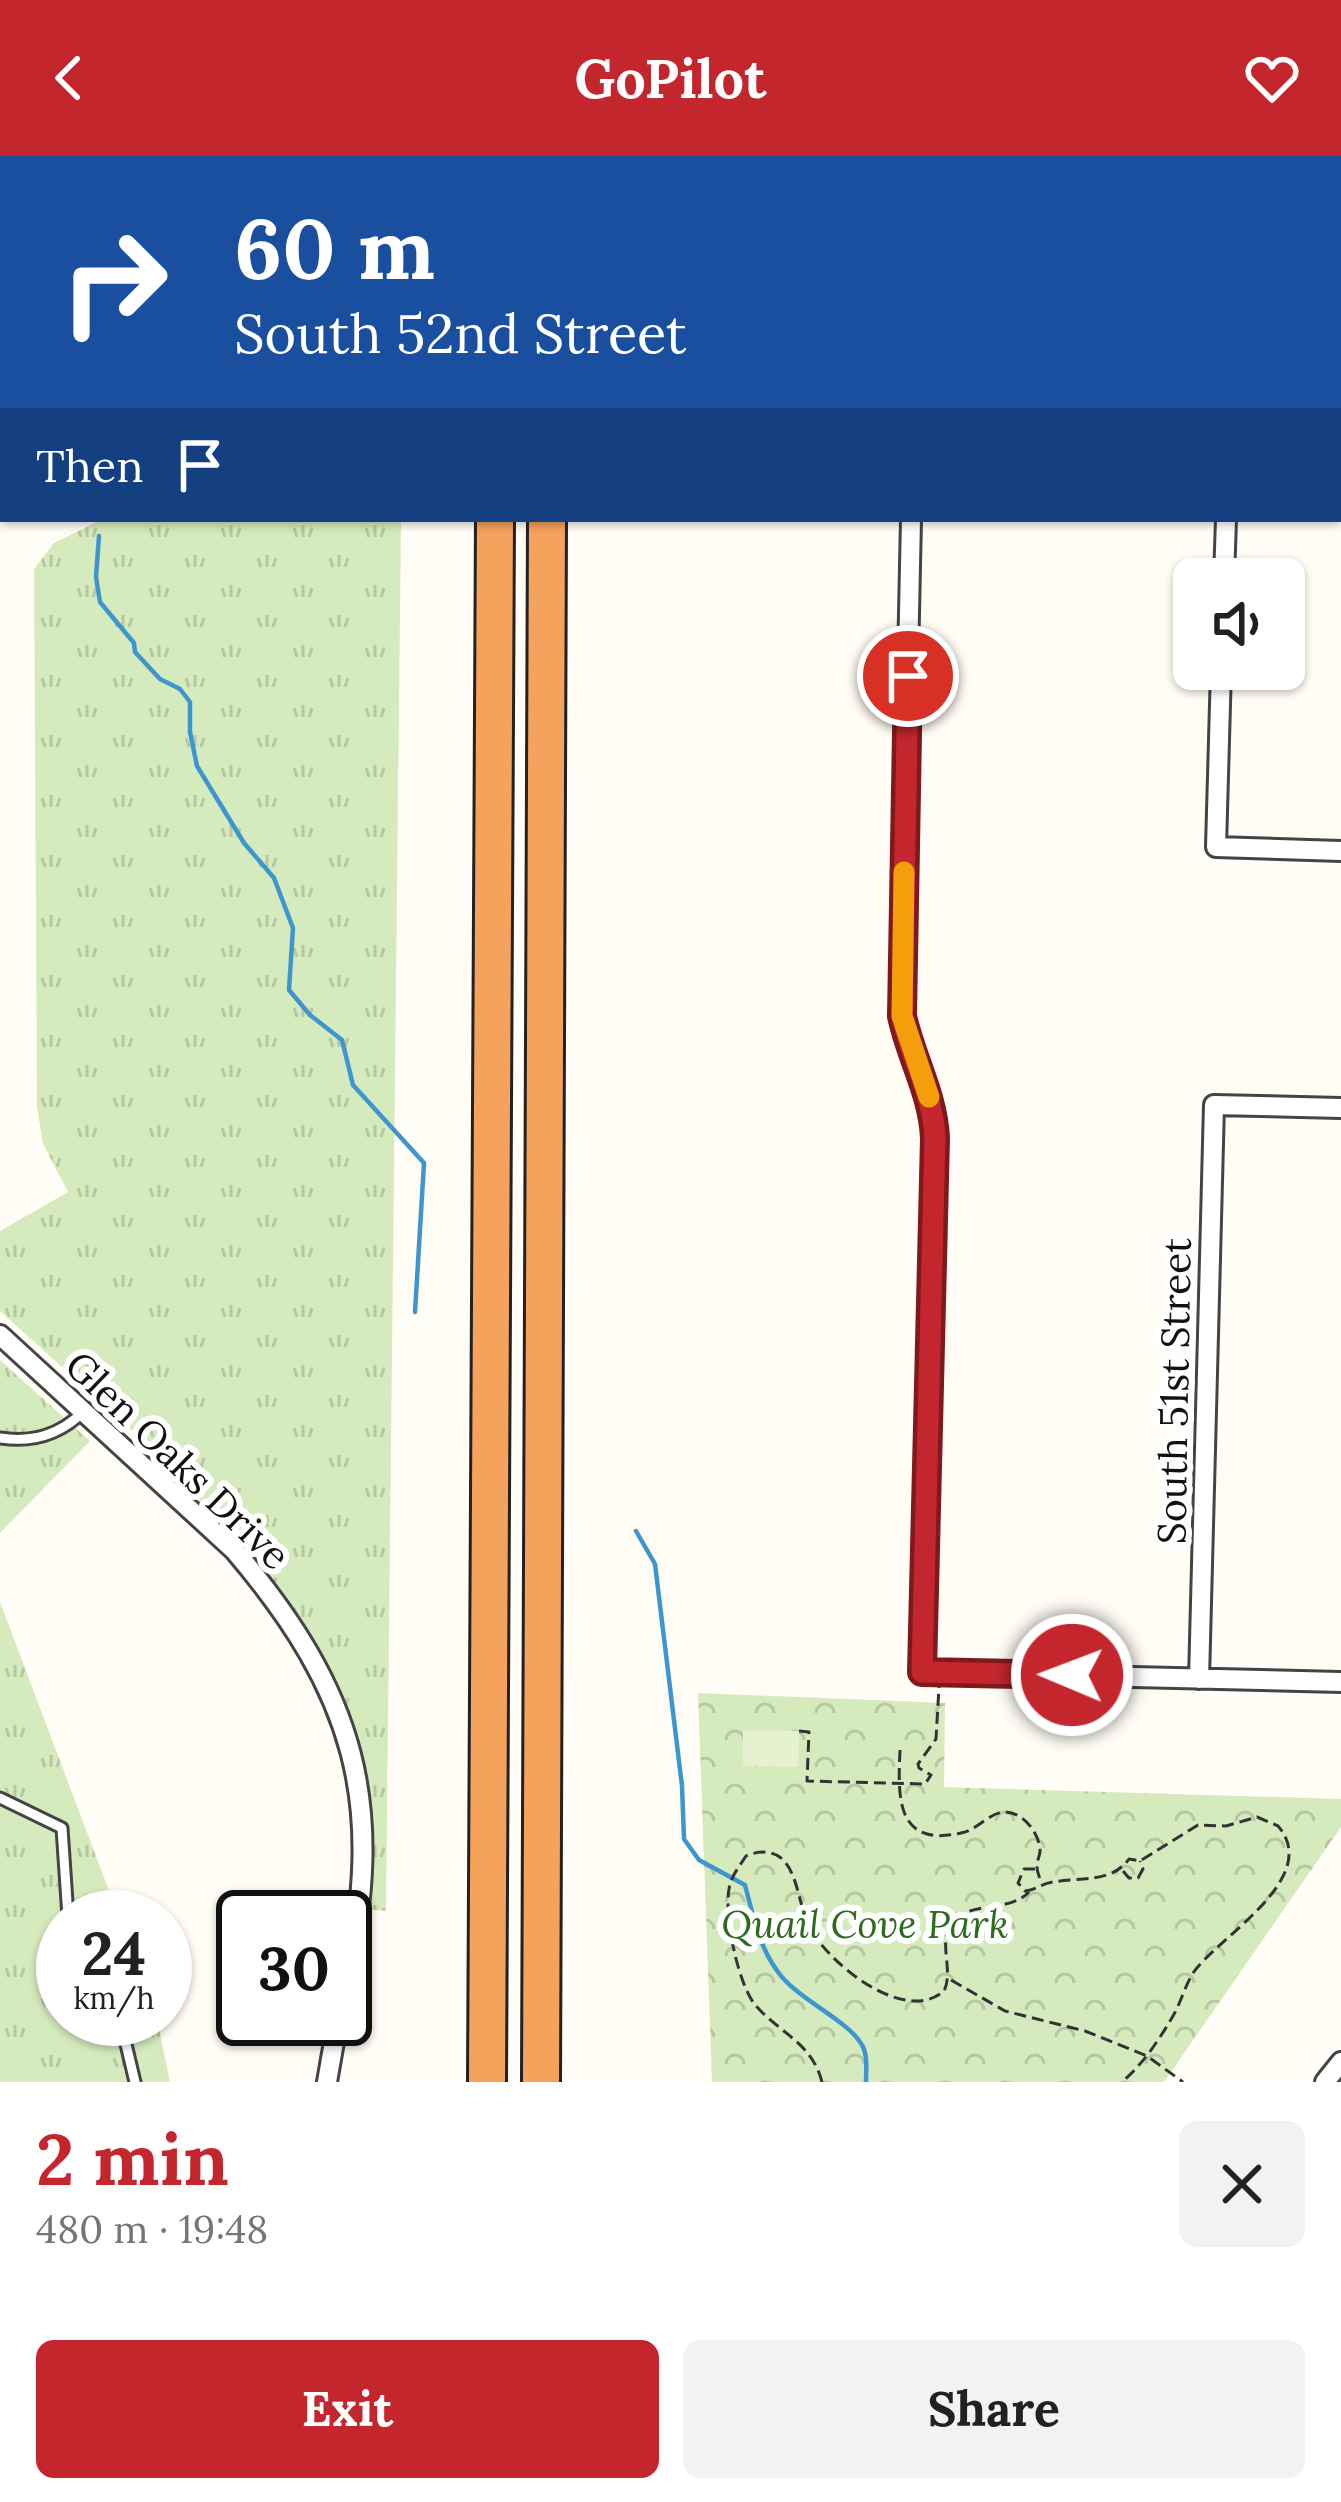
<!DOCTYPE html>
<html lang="en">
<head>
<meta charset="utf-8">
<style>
  :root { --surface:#fff; --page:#f2f2f2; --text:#202124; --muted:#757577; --accent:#c4262e }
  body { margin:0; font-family:Lora,serif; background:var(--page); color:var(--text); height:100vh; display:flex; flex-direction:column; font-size:45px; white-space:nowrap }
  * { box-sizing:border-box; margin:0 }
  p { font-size:39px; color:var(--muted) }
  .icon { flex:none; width:66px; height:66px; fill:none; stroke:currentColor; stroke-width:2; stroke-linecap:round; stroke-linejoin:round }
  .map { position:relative; height:1926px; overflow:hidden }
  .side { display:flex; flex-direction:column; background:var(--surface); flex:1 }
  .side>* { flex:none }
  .hud { position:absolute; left:0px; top:0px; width:1341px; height:366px; box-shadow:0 3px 9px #0004; background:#1a4fa0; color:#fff; overflow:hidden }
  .tools { position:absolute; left:1173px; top:402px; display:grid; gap:24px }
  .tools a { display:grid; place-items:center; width:132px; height:132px; border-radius:18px; background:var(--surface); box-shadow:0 3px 9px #0004; font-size:60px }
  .speed { position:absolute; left:36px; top:1734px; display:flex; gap:24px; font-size:60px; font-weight:700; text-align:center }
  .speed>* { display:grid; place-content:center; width:156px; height:156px; border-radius:50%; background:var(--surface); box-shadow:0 3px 9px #0004; line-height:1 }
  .speed small { font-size:30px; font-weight:400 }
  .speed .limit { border:6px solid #111; border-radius:18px; background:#fff; color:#111 }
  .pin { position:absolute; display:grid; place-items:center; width:102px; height:102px; color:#fff; margin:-51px; border:6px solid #fff; border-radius:50%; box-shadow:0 3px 12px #0007 }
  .me { position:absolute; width:132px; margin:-66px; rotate:271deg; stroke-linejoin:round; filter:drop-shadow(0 0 9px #0008) }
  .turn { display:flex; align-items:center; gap:42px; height:252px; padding:0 36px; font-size:54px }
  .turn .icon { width:156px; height:156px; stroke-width:2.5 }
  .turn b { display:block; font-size:84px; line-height:102px }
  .then { display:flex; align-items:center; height:114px; padding:0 36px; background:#0003; gap:24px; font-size:45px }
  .round { display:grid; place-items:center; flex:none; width:126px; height:126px; border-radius:18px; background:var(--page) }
  .overview { display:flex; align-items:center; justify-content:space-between; height:204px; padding:0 36px }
  h1 { font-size:72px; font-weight:800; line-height:90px; color:var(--accent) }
  .cta { display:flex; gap:24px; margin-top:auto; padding:24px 36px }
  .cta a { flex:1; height:138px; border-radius:18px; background:var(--accent); color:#fff; font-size:48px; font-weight:800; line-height:138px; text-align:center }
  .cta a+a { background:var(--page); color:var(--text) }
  header { display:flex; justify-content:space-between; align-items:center; height:156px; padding:0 36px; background:var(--accent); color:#fff; font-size:54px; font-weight:800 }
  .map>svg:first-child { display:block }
</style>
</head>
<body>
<header><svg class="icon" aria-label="back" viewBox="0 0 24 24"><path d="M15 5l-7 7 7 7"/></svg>GoPilot<svg class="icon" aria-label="heart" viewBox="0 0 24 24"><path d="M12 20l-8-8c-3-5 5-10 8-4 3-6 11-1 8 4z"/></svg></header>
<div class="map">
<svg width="1341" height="1926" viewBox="0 0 1341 1926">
  <defs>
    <pattern id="farmland-rules" width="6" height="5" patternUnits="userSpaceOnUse" patternTransform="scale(3)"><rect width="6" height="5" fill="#f6f3d4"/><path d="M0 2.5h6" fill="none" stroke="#d2cfb5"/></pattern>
    <pattern id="grass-tufts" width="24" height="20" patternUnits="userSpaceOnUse" patternTransform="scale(3)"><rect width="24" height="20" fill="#d5ebbd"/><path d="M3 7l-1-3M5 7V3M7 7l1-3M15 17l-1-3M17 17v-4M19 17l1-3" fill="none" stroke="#b6c8a1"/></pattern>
    <pattern id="park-crowns" width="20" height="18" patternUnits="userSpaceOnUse" patternTransform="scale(3)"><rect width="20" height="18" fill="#d5ebbd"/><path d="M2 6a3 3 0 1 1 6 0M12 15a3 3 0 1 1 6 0" fill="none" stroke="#b6c8a1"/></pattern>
  </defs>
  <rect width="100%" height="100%" fill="#fffdf5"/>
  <!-- farmland -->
  <path fill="url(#farmland-rules)" d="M 651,0 L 1168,0 L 651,3 Z"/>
  <!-- grass -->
  <path fill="url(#grass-tufts)" d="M 0,0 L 148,0 L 3,3 L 0,94 Z
    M 103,363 L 401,363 L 386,1755 L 362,1753 L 363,1656 L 315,1508 L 196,1357 L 201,1337 L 0,1155 L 0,1075 L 68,1036 L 43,988 L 37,950 L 34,413 L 54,387 Z
    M 0,1204 L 90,1285 L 0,1377 Z
    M 0,1446 L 119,1761 L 63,1761 L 63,1863 L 157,1863 L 170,1926 L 0,1926 Z"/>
  <!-- park -->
  <path fill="url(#park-crowns)" d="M 698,1537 L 945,1547 L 944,1631 L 1341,1643 L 1341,1671 L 1164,1926 L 712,1926 Z"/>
  <!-- pitch -->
  <path fill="#e6f2cf" d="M 743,1574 L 799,1575 L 798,1611 L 743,1610 Z"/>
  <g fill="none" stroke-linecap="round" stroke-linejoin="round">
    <!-- stream -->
    <path stroke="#3f96cf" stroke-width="4.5" d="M 99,380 L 96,421 L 100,446 L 134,487 L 135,496 L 160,523 L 180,533 L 190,546 L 190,576 L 197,610 L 244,687 L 274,722 L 293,772 L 289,834 L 310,859 L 342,884 L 353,929 L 424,1007 L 415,1156
      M 636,1375 L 655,1408 L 682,1630 L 684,1683 L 699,1704 L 745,1729 C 753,1759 759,1791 778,1816 C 798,1844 848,1864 862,1889 C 868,1899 866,1915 866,1926"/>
    <!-- service casing -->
    <g stroke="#444" stroke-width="15">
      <path id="service" d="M 0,1282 C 33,1287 60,1279 84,1255
        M 0,1642 L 62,1672 L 68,1761
        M 120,1863 L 135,1926"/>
    </g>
    <!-- minor casing -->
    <g stroke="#444" stroke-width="24">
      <path id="minor" d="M 346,3 L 348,0
        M 1338,164 L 1341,165
        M 0,251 L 3,249
        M 911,363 L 901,836 C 903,888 933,930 935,982 L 923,1516 L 1341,1526
        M 1224,423 L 1226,363
        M 1221,513 L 1216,691 L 1341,695
        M 0,1179 L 234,1394 C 355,1536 387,1648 345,1830
        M 1199,1523 L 1214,949 L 1341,952
        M 327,1926 L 338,1863
        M 1325,1926 L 1341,1906"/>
    </g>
    <!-- motorway casing -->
    <g stroke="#222" stroke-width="42">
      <path id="motorway" d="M 472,0 L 472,3
        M 571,3 L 571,0
        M 487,1926 L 495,363
        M 541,1926 L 547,363"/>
    </g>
    <!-- path -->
    <path stroke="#333" stroke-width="3" stroke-dasharray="12 6" stroke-linecap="butt" d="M 799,1575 L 809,1576 L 807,1625 L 925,1628 L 931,1619 L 919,1612 L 918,1608 L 936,1583 L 939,1531
      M 900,1594 C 898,1640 895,1692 961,1677 C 977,1674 988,1658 1003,1656 C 1022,1655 1038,1675 1040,1693 C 1041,1699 1036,1705 1037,1711 C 1037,1717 1040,1721 1041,1727
      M 1035,1713 L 1024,1713 L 1018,1727 L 1025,1735 C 1037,1734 1040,1728 1053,1726 C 1081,1721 1112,1727 1129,1703 L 1140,1705 L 1198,1669 L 1226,1670 L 1257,1661 L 1278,1670 C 1323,1722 1218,1781 1193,1817 C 1185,1830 1181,1846 1173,1860 C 1159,1884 1143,1908 1122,1926
      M 1123,1715 L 1129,1722 L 1138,1722 L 1143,1713 L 1140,1705
      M 951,1824 L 1005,1855 L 1085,1875 L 1147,1900 L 1183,1926
      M 822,1926 C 812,1887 781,1878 756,1850 C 738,1829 724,1760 729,1733 C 731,1720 739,1711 746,1700 C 757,1695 771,1694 781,1702 C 798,1716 799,1751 809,1770 C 828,1808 905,1869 944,1835 C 954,1815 938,1787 951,1769 C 968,1743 1008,1758 1029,1736"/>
    <!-- service -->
    <use href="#service" stroke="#fff" stroke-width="9"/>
    <!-- minor -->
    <use href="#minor" stroke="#fff" stroke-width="18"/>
    <!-- motorway -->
    <use href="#motorway" stroke="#f5a25d" stroke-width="36"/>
  </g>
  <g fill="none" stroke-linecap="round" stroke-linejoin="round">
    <!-- route casing -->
    <g stroke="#7f191e" stroke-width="30">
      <path id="route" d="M 908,520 L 902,860 C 911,902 933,938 935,982 L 922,1516 L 1072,1519"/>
    </g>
    <!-- route -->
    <use href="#route" stroke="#c4262e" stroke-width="21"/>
    <!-- slow -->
    <path stroke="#f59e0b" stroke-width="21" d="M 904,716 L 902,860 L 929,941"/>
  </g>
  <g text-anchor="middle" stroke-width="12" stroke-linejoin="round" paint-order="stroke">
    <!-- street labels -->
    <g font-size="39" fill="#111" stroke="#fff">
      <text transform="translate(1174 1235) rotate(-89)" y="14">South 51st Street</text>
      <text transform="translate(178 1304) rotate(44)" y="14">Glen Oaks Drive</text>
    </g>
    <!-- park labels -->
    <g font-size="39" font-style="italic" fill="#2f6b1f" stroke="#fff">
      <text x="865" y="1782">Quail Cove Park</text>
    </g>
  </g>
</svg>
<div class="tools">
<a><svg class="icon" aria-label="sound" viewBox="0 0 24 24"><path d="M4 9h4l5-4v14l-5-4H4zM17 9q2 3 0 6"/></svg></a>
</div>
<div class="speed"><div>24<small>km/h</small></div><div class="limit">30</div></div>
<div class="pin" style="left:908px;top:520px;background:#d93025"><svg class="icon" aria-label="arrive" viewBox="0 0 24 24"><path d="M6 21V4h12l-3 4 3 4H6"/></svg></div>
<svg class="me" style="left:1072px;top:1519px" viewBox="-20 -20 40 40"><circle r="17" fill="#c4262e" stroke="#fff" stroke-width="3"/><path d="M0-11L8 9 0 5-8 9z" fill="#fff"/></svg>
<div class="hud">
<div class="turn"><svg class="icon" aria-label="right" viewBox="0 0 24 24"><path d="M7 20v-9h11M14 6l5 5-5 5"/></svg><div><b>60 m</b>South 52nd Street</div></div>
<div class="then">Then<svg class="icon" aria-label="arrive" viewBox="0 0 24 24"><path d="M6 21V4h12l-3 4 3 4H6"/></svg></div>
</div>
</div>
<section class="side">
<div class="overview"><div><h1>2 min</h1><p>480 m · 19:48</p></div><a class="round"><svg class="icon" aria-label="close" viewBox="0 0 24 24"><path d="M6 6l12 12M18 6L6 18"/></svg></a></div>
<div class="cta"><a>Exit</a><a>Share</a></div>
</section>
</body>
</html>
